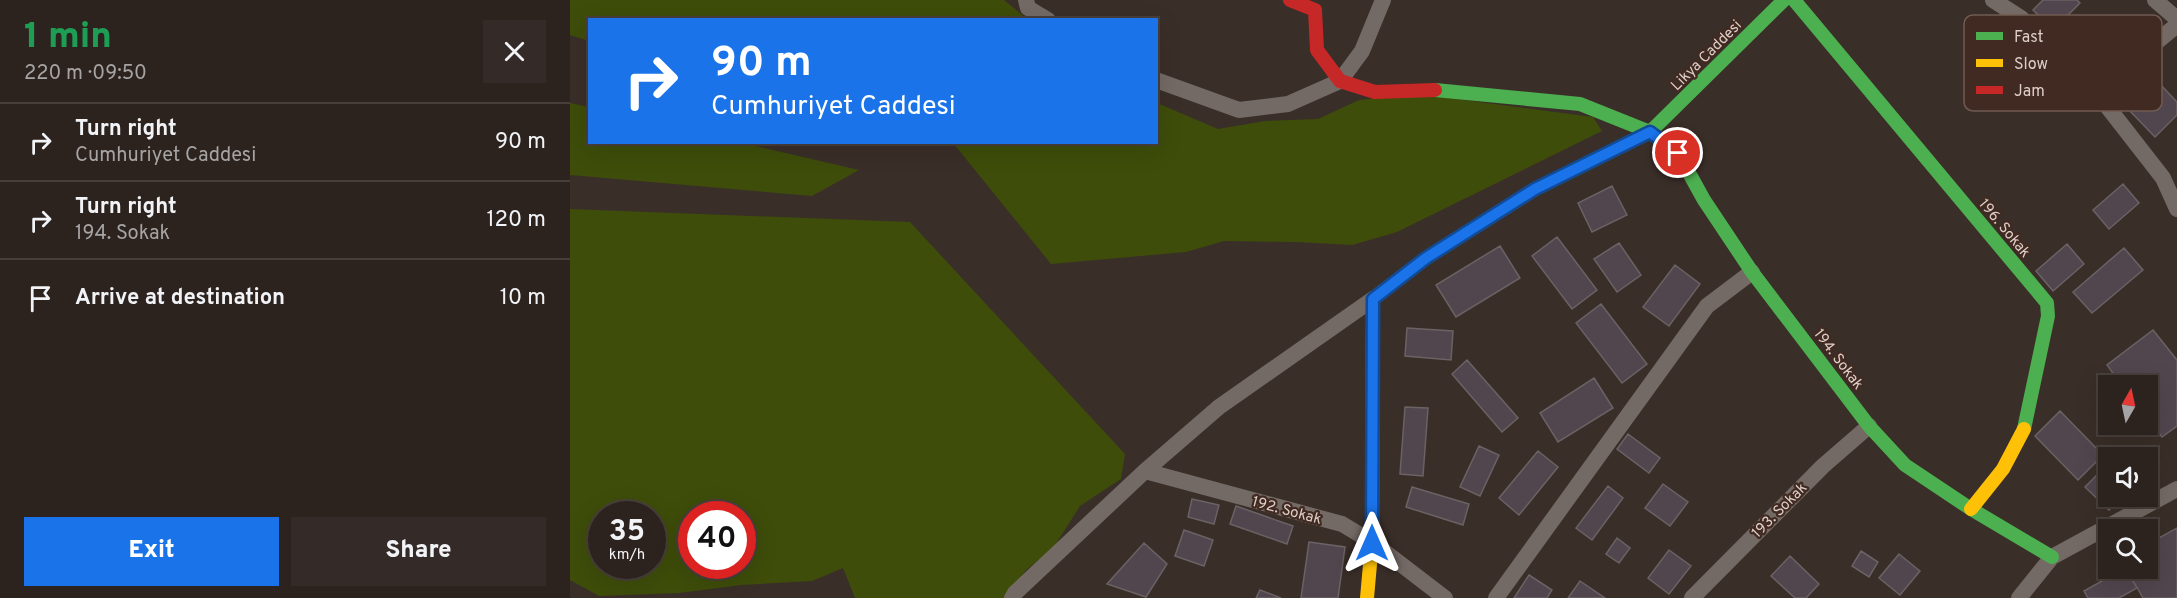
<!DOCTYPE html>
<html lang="en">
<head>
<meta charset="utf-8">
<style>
  :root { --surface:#2c221e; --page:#342a27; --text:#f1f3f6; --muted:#a6a4a4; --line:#483f3c; --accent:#1a73e8 }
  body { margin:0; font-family:Overpass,sans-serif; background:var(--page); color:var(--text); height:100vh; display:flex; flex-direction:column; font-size:22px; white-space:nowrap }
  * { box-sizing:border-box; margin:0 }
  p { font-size:20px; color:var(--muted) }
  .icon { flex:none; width:33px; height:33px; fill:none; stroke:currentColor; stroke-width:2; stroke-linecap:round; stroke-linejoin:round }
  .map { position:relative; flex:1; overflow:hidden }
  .drawer { display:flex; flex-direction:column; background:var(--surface); width:570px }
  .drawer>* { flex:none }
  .hud { position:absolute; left:18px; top:18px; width:570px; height:126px; border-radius:0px; box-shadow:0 6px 24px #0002,0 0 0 2px var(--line); background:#1a73e8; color:#fff; overflow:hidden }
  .needle { width:39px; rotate:9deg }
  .controls { position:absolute; left:1528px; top:375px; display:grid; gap:12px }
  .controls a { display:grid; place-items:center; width:60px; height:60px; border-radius:0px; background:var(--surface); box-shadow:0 6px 24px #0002,0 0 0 2px var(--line); font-size:30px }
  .speed { position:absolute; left:18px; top:501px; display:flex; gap:12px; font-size:30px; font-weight:700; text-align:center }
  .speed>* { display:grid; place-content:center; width:78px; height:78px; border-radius:50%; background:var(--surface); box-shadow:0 6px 24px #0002,0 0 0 2px var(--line); line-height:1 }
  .speed small { font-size:15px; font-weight:400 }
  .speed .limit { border:9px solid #d22; background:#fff; color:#111 }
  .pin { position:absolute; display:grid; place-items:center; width:51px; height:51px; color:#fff; margin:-26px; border:3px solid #fff; border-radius:50%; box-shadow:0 2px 6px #0007 }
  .me { position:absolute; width:66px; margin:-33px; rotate:0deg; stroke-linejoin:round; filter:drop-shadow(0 0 4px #0008) }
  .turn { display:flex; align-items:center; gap:21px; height:126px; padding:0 24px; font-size:27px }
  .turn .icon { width:78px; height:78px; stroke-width:2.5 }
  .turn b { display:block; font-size:42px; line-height:51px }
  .round { display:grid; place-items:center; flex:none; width:63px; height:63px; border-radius:0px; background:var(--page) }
  .head { display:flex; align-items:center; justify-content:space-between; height:102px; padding:0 24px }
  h1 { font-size:36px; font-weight:800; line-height:45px; color:#1e9e55 }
  .primary-button { display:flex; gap:12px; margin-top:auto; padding:12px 24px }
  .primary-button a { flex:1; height:69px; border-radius:0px; background:var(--accent); color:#fff; font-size:24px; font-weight:800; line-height:69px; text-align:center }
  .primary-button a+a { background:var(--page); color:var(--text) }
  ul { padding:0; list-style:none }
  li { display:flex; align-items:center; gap:18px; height:78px; padding:0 24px; border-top:2px solid var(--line) }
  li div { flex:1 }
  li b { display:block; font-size:22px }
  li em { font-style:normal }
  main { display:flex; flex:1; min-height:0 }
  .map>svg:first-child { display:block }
</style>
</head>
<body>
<main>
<section class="drawer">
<div class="head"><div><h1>1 min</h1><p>220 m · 09:50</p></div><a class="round"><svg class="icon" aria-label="close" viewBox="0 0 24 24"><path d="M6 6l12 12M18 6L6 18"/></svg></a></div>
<ul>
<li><svg class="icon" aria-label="right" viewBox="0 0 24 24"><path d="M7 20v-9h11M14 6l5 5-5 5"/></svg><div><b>Turn right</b><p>Cumhuriyet Caddesi</p></div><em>90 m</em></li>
<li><svg class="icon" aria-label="right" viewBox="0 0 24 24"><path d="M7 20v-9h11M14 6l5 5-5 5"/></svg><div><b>Turn right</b><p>194. Sokak</p></div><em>120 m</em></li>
<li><svg class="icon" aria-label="arrive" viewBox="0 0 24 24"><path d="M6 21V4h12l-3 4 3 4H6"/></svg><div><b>Arrive at destination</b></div><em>10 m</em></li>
</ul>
<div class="primary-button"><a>Exit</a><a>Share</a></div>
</section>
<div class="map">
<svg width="1607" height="598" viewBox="0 0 1607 598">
  <rect width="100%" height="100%" fill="#3a2e28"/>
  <!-- green -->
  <path fill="#3e4d0a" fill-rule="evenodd" d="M 0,0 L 434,0 L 457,19 L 20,20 L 19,41 L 0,35 Z
    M 849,94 L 1023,117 L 1032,131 L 827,232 L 782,245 L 726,242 L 654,241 L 616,252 L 481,264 L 383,143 L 586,142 L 587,103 L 648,129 L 695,121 L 748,119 L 789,100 Z
    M 0,103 L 19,107 L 20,142 L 172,143 L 289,170 L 242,196 L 0,175 Z
    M 0,209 L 340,222 L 555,454 L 551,479 L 510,506 L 482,550 L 457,569 L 434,598 L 285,598 L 273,568 L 242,581 L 172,585 L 109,593 L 29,596 L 0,580 ZM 32,514 L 82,514 L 82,566 L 32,566 ZM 122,514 L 172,514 L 172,566 L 122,566 Z"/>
  <!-- building -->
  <path fill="#52464e" stroke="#6a6264" stroke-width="1.5" d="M 1473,0 L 1507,0 L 1510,3 L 1483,30 L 1463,10 Z
    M 1587,81 L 1607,102 L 1607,115 L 1585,137 L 1558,109 Z
    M 1553,184 L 1569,203 L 1539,229 L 1523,210 Z
    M 1042,186 L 1057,215 L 1022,232 L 1008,203 Z
    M 987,237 L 1027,290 L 1002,309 L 962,256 Z
    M 1049,243 L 1071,275 L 1047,292 L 1024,259 Z
    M 1497,244 L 1514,264 L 1483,291 L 1466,271 Z
    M 930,246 L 950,278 L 886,317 L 866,285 Z
    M 1554,248 L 1573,270 L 1522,313 L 1503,292 Z
    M 1105,265 L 1130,284 L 1099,326 L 1073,307 Z
    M 1031,304 L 1077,364 L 1052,383 L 1006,323 Z
    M 837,328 L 883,331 L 881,360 L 835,356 Z
    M 1583,330 L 1607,360 L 1607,426 L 1592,437 L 1578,419 L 1578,386 L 1552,386 L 1537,365 Z
    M 897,360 L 948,418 L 932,432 L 882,374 Z
    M 1024,378 L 1043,408 L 988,442 L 970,413 Z
    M 835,407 L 858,408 L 853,476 L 830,474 Z
    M 1490,411 L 1533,455 L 1508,480 L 1465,436 Z
    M 1058,434 L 1090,458 L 1079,473 L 1047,449 Z
    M 909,446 L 929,455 L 910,496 L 890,487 Z
    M 968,451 L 988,467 L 949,515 L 929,498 Z
    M 1539,463 L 1539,496 L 1553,496 L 1539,510 L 1515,487 Z
    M 1093,484 L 1118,502 L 1100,526 L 1075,508 Z
    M 1038,486 L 1053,498 L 1022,540 L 1006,528 Z
    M 842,487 L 899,504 L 893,525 L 836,507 Z
    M 622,499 L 649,505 L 644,524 L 618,517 Z
    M 666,506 L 723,526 L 717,544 L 660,524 Z
    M 1607,528 L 1607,598 L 1573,598 L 1556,568 L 1578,568 L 1578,544 Z
    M 614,530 L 643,540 L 634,566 L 605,556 Z
    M 1047,538 L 1060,548 L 1049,563 L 1036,554 Z
    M 739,542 L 775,547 L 768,598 L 731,598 Z
    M 574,543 L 597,564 L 576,597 L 537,584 Z
    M 1099,550 L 1121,566 L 1099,594 L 1078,578 Z
    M 1291,551 L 1308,562 L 1299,577 L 1282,566 Z
    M 1329,554 L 1350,571 L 1330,595 L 1309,578 Z
    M 1220,556 L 1249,584 L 1236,598 L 1225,598 L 1201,576 Z
    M 1555,568 L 1567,588 L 1549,598 L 1518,598 L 1514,591 Z
    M 959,575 L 982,590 L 977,598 L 944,598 Z
    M 1010,581 L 1035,598 L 998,598 Z
    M 690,590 L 711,598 L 686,598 Z"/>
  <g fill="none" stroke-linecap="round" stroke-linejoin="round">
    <!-- street -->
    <path stroke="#746a65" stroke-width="16" d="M 456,0 L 458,8 L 478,20
      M 1423,0 L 1451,18 L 1526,92 L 1593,178 L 1607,209
      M 1585,0 L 1607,19
      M 586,80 L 669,110 L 718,104 L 770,81 L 792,51 L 813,0
      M 1526,92 L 1607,25
      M 575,471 L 772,524 L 802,542 L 875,598
      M 442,598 L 445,593 L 575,471 L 649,407 L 803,299
      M 926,598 L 1137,306 L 1182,272
      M 1122,598 L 1253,466 L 1299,426
      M 1449,598 L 1482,557 L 1607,489"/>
    <!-- fast -->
    <path stroke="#4caf50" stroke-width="14" d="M 1224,0 L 1477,303 L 1478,316 L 1454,429
      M 865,90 L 1010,104 L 1080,132 L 1108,153 L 1134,200 L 1182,272 L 1299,426 L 1335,465 L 1401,509 L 1482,557
      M 813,291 L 856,258 L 965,189 L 1080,132 L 1214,0"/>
    <!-- slow -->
    <path stroke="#ffc107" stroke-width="14" d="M 1401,509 L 1433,469 L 1454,429
      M 797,598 L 802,542 L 803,299 L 813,291"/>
    <!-- jam -->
    <path stroke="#c62828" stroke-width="14" d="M 720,0 L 745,10 L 747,50 L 770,81 L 805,92 L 865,90"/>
  </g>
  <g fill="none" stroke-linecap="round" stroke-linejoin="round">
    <!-- route casing -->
    <g stroke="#114b97" stroke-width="15">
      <path id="route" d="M 802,543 L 803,299 L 856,258 L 965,189 L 1080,132 L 1108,153"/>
    </g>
    <!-- route -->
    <use href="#route" stroke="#1a73e8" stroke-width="10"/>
  </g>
  <g text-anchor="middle" stroke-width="4.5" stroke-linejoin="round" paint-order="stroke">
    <!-- street labels -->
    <g font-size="15" fill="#decec8" stroke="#412a21">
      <text transform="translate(1136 55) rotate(-45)" y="5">Likya Caddesi</text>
      <text transform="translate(1435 228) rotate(50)" y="5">196. Sokak</text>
      <text transform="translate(1269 359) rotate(53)" y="5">194. Sokak</text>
      <text transform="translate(717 510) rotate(15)" y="5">192. Sokak</text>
      <text transform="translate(1209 510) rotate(-45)" y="5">193. Sokak</text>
    </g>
  </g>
  <!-- legend -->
  <rect x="1394" y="15" width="198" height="96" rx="9" fill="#412a21" stroke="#705b53" stroke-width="1.5"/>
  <rect x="1406" y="32" width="27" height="8" fill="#4caf50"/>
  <rect x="1406" y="59" width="27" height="8" fill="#ffc107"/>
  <rect x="1406" y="86" width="27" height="8" fill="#c62828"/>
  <g font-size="16" fill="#decec8">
    <text x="1444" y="42">Fast</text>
    <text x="1444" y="69">Slow</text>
    <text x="1444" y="96">Jam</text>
  </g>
</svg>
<div class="controls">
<a><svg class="needle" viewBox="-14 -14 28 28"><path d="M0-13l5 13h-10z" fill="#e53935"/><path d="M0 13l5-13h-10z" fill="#a6a4a4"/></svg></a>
<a><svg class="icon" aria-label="sound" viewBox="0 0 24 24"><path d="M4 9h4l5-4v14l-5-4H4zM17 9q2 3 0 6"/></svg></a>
<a><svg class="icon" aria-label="search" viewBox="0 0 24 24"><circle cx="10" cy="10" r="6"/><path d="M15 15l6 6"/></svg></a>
</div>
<div class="speed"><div>35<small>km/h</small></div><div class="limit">40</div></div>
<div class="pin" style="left:1108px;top:153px;background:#d93025"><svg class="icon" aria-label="arrive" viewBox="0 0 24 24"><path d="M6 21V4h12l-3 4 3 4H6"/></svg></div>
<svg class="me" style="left:802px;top:543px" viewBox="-20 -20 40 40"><path d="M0-17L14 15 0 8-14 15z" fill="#1a73e8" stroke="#fff" stroke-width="4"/></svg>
<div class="hud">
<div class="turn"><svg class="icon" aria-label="right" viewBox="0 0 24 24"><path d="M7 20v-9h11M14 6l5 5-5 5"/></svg><div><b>90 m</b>Cumhuriyet Caddesi</div></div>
</div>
</div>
</main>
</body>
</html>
